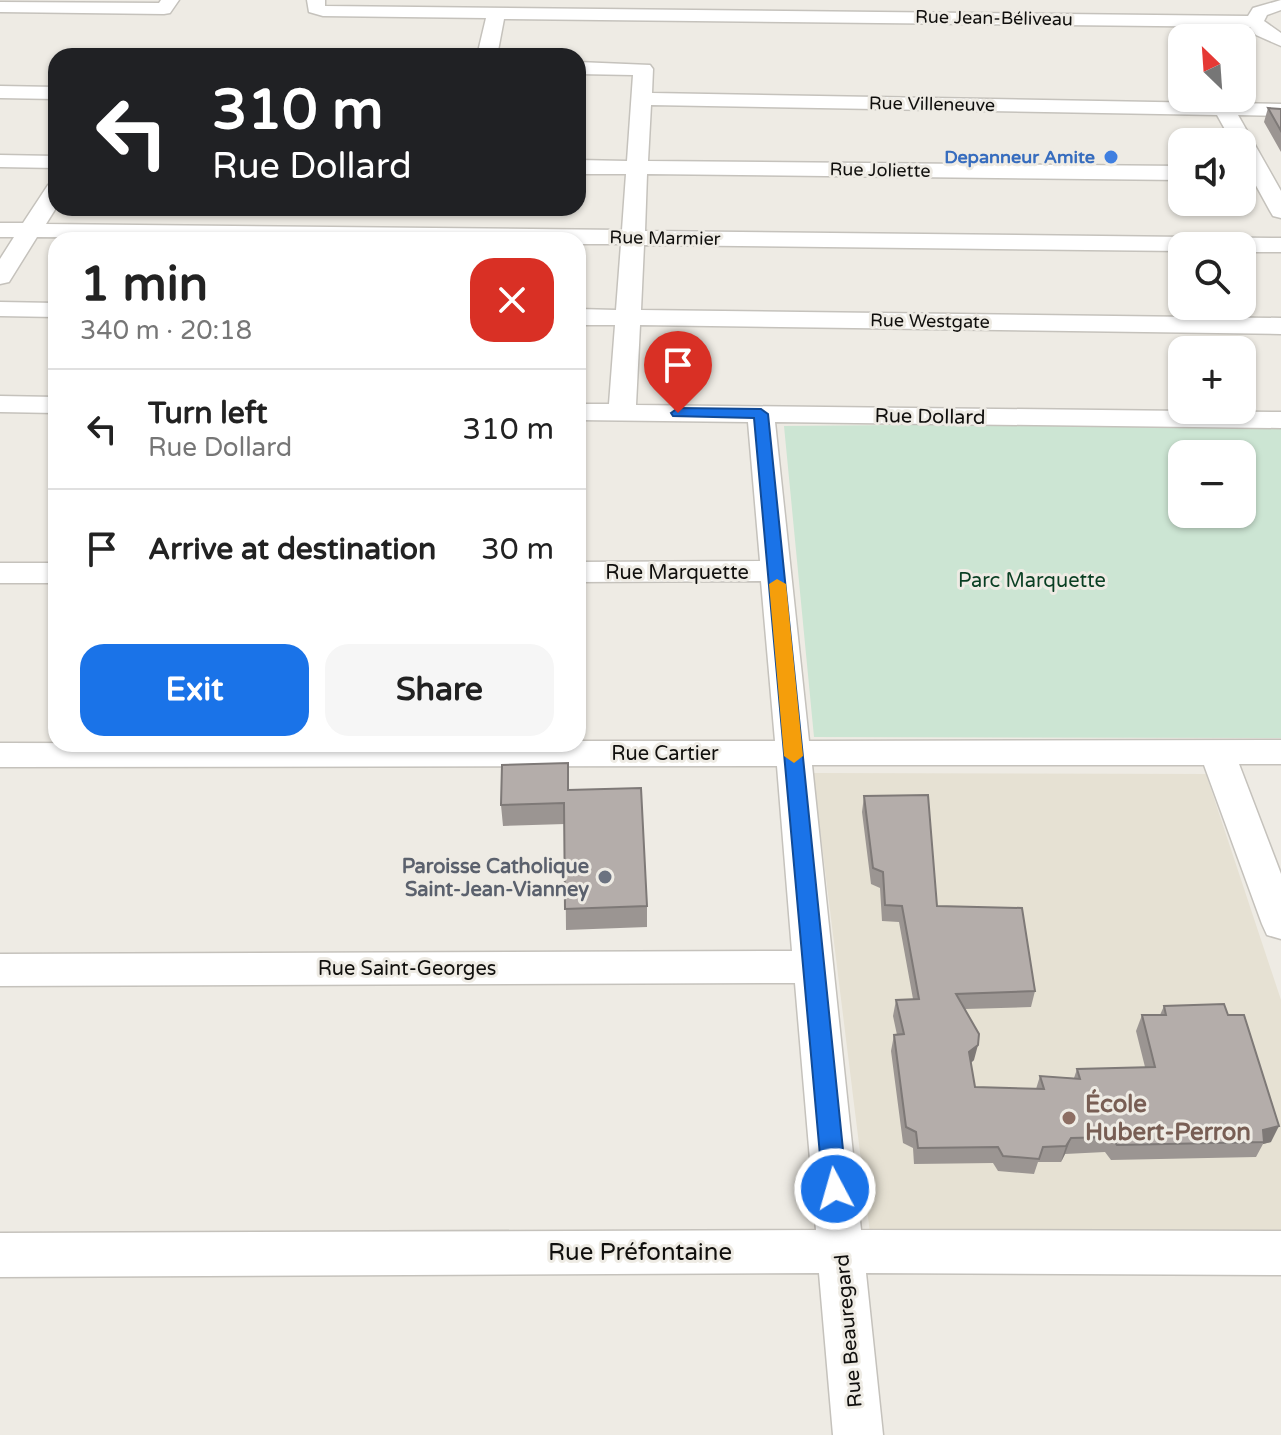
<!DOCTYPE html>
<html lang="en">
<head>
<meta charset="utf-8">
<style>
  :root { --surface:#fff; --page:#f6f6f6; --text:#222; --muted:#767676; --line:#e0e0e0; --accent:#1a73e8 }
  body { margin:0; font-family:"Varela Round",sans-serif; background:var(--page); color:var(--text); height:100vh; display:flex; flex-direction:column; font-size:30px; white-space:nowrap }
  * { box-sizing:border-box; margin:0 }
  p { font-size:26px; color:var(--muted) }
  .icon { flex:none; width:44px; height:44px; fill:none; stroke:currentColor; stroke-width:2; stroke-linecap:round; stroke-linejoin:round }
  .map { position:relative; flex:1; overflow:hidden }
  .sheet { position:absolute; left:48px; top:232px; width:538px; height:520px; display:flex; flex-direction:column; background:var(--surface); border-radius:24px; box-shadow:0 2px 6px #0004 }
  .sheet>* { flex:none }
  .top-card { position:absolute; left:48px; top:48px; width:538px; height:168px; border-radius:24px; box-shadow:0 2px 6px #0004; background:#202124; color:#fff; overflow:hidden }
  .needle { width:52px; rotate:335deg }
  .buttons { position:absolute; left:1168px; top:24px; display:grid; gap:16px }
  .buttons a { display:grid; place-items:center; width:88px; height:88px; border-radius:16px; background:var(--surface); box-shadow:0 2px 6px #0004; font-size:40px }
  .pin { position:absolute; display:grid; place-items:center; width:68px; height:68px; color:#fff; margin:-82px -34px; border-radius:50% 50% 50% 0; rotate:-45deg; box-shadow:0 0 8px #0007 }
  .pin .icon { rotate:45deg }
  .me { position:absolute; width:88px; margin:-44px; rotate:354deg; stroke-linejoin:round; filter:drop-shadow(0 0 6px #0008) }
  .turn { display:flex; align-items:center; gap:28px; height:168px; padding:0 32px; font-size:36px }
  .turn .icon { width:104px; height:104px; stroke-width:2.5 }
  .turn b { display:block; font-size:56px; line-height:68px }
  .round { display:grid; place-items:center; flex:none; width:84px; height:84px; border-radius:24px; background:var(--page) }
  .overview { display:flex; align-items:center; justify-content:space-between; height:136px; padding:0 32px }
  h1 { font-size:48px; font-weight:700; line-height:60px }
  .cta { display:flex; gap:16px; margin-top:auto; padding:16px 32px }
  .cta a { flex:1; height:92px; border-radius:24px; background:var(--accent); color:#fff; font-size:32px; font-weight:700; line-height:92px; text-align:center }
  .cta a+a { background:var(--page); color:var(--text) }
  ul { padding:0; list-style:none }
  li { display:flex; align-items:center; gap:24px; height:120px; padding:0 32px; border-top:2px solid var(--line) }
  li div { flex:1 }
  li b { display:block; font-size:30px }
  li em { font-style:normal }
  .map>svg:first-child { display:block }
</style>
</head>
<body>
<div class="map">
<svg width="1281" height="1435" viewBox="0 0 1281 1435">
  <rect width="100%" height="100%" fill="#eeebe4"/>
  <!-- built -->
  <path fill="#e6e1d3" d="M 813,773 L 1206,774 L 1281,1000 L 1281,1235 L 871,1241 Z"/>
  <!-- green -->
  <path fill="#cce5d3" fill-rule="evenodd" d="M 1281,422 L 1281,738 L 814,737 L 784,426 ZM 1182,454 L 1242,454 L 1242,514 L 1182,514 Z"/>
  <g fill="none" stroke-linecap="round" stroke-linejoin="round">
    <!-- minor casing -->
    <g stroke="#c5c2bc" stroke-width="3">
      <path id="minor" d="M 161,0 L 179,0 L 170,13 L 164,14 L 0,12 L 0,2 L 159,3 Z
        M 307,0 L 325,0 L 325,6 L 1248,16 L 1253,8 L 1281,0 L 1281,10 L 1267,15 L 1264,21 L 1281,33 L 1281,46 L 1256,35 L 1250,27 L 504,19 L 497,56 L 477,56 L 486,18 L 323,16 L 309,12 Z
        M 578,62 L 650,65 L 653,69 L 652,93 L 1210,103 L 1208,98 L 1228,98 L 1231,103 L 1281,104 L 1281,116 L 1238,115 L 1281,191 L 1281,218 L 1273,216 L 1270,211 L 1242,160 L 1242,142 L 1232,142 L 1217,115 L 651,105 L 648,161 L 1182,166 L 1182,180 L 647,174 L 645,231 L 1281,238 L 1281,252 L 1242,252 L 1242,246 L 1182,246 L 1182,251 L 644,245 L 641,310 L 1281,318 L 1281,334 L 640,325 L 636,405 L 1281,412 L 1281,428 L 775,422 L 809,741 L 1281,740 L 1281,764 L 1239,764 L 1281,874 L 1281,939 L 1267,935 L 1262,924 L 1204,765 L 812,765 L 861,1230 L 1281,1231 L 1281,1275 L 866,1273 L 883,1435 L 833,1435 L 819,1273 L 0,1277 L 0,1233 L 816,1230 L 795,983 L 0,986 L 0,954 L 792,951 L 777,766 L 0,767 L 0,743 L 578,744 L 578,741 L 775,741 L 761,581 L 578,582 L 578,562 L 760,561 L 748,422 L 578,420 L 578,404 L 609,404 L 615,325 L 578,325 L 578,309 L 616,310 L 621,244 L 578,244 L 578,240 L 37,237 L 9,282 L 0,284 L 0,259 L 14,237 L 0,237 L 0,223 L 23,223 L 48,185 L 56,183 L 56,208 L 46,224 L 622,230 L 626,174 L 578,174 L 578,160 L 627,161 L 633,75 L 578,74 Z
        M 0,86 L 56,87 L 56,99 L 0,98 Z
        M 0,155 L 56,156 L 56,168 L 0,167 Z
        M 0,302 L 56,303 L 56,317 L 0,316 Z
        M 0,396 L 56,397 L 56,413 L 0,412 Z
        M 0,563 L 56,563 L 56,583 L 0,583 Z"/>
    </g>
    <!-- minor -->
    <use href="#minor" fill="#fff" fill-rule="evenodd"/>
  </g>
  <!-- wall -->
  <path fill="#9b9592" d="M 1268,108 L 1281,109 L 1281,152 L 1264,122 Z
    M 569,790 L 647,906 L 647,927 L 566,930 L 565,824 L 503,826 L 501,805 Z
    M 864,796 L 937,906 L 1035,991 L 1031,1007 L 965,1009 L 974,1060 L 971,1063 L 975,1087 L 1036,1089 L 1040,1076 L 1074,1078 L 1077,1069 L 1145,1067 L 1136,1031 L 1142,1015 L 1160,1015 L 1164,1006 L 1271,1142 L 1263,1144 L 1256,1157 L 1111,1160 L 1105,1152 L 1065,1154 L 1061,1162 L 1038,1162 L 1034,1174 L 998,1171 L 993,1163 L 914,1164 L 913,1148 L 903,1143 L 891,1051 L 894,1035 L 897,1035 L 893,1016 L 896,1000 L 913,999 L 899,922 L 882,921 L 880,888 L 871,884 L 862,812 Z"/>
  <!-- shaded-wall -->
  <path fill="#7e7977" d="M 978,1045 L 974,1060 L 965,1067 L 969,1052 Z
    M 1279,1126 L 1271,1142 L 1263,1144 L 1263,1130 Z
    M 1071,1138 L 1065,1154 L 1061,1162 L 1066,1146 Z"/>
  <!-- building -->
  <path fill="#b4adaa" stroke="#7e7977" stroke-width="2" d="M 1268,108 L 1281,109 L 1281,131 Z
    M 568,763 L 568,790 L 641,788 L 647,906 L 565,909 L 564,803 L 501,805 L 502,765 Z
    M 928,795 L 937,906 L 1022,908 L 1035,991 L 956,994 L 979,1034 L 978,1045 L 969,1052 L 975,1087 L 1044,1089 L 1040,1076 L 1080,1079 L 1077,1069 L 1155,1067 L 1142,1015 L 1166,1015 L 1164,1006 L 1224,1004 L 1228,1015 L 1244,1015 L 1279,1126 L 1263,1130 L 1264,1142 L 1117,1145 L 1111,1137 L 1071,1138 L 1066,1146 L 1043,1147 L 1039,1159 L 1003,1156 L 998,1147 L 918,1148 L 916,1132 L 906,1127 L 894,1035 L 904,1034 L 896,1000 L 919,999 L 902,906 L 885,905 L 883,872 L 873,868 L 864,796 Z"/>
  <!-- route -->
  <path fill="#1a73e8" stroke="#114b97" stroke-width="2" d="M 678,408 L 761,409 L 768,414 L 847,1189 L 843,1197 L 835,1200 L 827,1197 L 823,1189 L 754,418 L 673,416 L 671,413 Z"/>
  <!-- slow -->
  <path fill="#f59e0b" d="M 777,579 L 786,584 L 803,756 L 794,763 L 784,756 L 769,584 Z"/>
  <!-- markers -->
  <circle fill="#3f7fe0" stroke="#eeebe4" stroke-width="3" cx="1111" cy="157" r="8"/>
  <circle fill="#6b7280" stroke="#eeebe4" stroke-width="3" cx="605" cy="877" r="8"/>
  <circle fill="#8d6e63" stroke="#eeebe4" stroke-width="3" cx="1069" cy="1118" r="8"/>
  <g text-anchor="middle" stroke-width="6" stroke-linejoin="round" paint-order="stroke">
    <!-- far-street labels -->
    <g font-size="18" fill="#100f0d" stroke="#eeebe4">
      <text transform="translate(994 18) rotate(1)" y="6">Rue Jean-Béliveau</text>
      <text transform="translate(932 104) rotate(1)" y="6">Rue Villeneuve</text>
      <text transform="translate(880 170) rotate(1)" y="6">Rue Joliette</text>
      <text transform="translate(665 238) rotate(1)" y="6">Rue Marmier</text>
      <text transform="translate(930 321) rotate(1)" y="6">Rue Westgate</text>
    </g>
    <!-- far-shop labels -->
    <g font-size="18" font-weight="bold" fill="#366cbe" stroke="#eeebe4" text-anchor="end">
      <text x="1095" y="163">Depanneur Amite</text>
    </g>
    <!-- street labels -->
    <g font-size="20" fill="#100f0d" stroke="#eeebe4">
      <text transform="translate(930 416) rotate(1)" y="7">Rue Dollard</text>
      <text x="677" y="579">Rue Marquette</text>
      <text x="665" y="760">Rue Cartier</text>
      <text x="407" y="975">Rue Saint-Georges</text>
      <text transform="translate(848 1331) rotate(-95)" y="7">Rue Beauregard</text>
    </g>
    <!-- park labels -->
    <g font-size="20" fill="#093e22" stroke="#eeebe4">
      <text x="1032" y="587">Parc Marquette</text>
    </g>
    <!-- worship labels -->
    <g font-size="20" font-weight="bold" fill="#5b616d" stroke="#eeebe4" text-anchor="end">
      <text x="589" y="873">Paroisse Catholique<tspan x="589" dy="23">Saint-Jean-Vianney</tspan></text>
    </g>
    <!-- near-education labels -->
    <g font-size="24" font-weight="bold" fill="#785e54" stroke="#eeebe4" text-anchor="start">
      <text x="1085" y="1112">École<tspan x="1085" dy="28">Hubert-Perron</tspan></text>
    </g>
    <!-- near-street labels -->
    <g font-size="24" fill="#100f0d" stroke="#eeebe4">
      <text x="640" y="1260">Rue Préfontaine</text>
    </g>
  </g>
</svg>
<div class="buttons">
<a><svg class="needle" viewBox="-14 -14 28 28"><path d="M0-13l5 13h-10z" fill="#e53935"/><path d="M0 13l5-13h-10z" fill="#767676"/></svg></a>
<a><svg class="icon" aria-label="sound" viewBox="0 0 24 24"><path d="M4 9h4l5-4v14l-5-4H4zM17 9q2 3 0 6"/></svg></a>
<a><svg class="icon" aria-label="search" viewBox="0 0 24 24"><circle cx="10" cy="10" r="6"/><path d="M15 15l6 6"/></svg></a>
<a>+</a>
<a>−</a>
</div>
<div class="pin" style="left:678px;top:413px;background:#d93025"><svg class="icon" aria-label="arrive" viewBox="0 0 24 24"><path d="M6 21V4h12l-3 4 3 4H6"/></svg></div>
<svg class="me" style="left:835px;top:1189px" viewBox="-20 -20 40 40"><circle r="17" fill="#1a73e8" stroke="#fff" stroke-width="3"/><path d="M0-11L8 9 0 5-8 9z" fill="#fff"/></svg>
<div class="top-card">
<div class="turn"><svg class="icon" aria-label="left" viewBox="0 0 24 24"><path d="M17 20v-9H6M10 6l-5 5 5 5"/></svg><div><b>310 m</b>Rue Dollard</div></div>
</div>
<section class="sheet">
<div class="overview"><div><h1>1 min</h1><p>340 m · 20:18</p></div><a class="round" style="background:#d93025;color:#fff"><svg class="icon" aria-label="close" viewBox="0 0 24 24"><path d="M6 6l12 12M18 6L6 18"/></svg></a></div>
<ul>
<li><svg class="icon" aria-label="left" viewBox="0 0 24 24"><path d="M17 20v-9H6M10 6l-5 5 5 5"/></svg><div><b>Turn left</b><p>Rue Dollard</p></div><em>310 m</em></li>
<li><svg class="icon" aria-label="arrive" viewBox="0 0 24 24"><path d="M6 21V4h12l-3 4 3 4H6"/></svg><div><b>Arrive at destination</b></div><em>30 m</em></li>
</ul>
<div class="cta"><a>Exit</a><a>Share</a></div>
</section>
</div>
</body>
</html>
